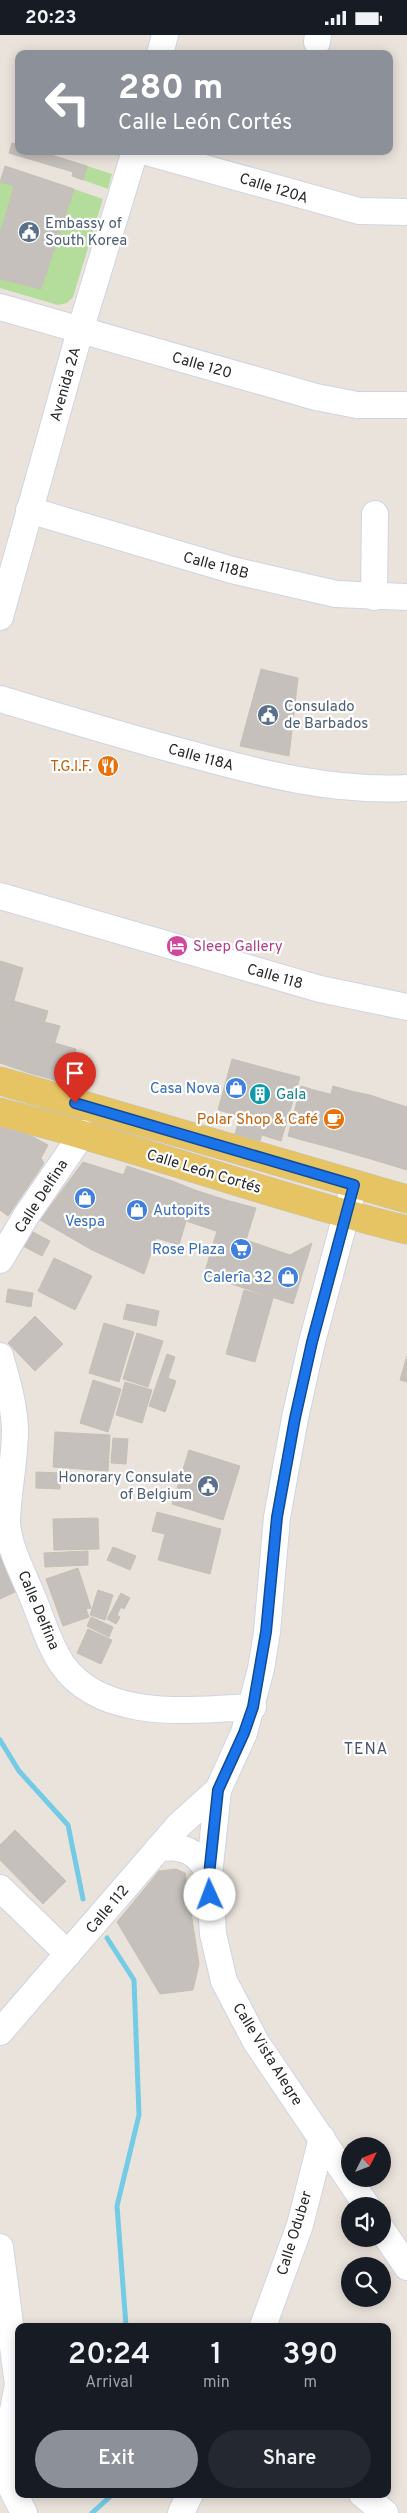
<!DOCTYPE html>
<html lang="en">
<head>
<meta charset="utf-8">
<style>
  :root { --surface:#171b24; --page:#242831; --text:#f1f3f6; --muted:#9ea1a6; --accent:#8c9099 }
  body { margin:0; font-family:Overpass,sans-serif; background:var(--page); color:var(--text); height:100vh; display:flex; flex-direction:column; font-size:19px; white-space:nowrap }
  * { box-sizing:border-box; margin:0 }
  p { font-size:16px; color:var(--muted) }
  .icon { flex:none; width:28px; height:28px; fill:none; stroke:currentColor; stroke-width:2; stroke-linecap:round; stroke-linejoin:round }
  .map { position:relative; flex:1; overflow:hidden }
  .details { position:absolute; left:15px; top:2288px; width:376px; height:175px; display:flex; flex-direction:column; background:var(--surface); border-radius:10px; box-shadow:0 2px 12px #0003 }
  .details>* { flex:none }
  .hud { position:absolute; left:15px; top:15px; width:378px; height:105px; border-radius:10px; box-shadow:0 2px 12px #0003; background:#8c9099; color:#fff; overflow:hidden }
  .needle { width:32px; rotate:48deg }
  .buttons { position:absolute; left:341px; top:2102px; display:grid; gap:10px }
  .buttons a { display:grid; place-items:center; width:50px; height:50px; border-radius:50%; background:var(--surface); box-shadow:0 2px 12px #0003; font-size:25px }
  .pin { position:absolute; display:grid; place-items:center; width:42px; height:42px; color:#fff; margin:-51px -21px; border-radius:50% 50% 50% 0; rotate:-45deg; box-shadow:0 0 5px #0007 }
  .pin .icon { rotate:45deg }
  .me { position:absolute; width:55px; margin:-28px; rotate:358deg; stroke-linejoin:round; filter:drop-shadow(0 0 4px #0008) }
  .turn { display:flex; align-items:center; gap:18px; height:105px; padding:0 20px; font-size:22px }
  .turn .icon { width:65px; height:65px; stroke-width:2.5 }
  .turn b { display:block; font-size:35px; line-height:42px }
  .eta { display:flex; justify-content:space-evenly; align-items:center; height:85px; text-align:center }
  .eta b { font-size:30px; font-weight:600; line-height:35px }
  .button { display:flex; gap:10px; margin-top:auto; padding:10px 20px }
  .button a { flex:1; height:58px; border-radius:30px; background:var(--accent); color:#fff; font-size:20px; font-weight:600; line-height:58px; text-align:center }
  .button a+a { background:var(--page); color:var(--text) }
  .status { display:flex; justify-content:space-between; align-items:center; height:35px; padding:0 25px; background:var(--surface); direction:ltr }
  .status svg { height:14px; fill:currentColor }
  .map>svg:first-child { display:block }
</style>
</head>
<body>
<div class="status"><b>20:23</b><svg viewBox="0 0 49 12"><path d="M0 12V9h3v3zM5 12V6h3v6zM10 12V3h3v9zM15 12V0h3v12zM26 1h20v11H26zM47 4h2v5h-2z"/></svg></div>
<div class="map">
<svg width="407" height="2478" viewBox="0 0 407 2478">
  <rect width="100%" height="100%" fill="#eae3db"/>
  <!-- green -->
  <path fill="#b4dd9b" d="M 87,131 L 112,139 L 108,154 L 83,145 Z
    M 0,147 L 14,151 L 0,199 Z
    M 74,154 L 103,164 L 73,262 L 67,268 L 58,270 L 0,253 L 0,244 L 41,254 Z"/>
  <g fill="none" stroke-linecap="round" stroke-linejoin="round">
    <!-- stream -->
    <path stroke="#74cbe5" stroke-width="5" d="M 0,1705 L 19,1736 L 68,1790 L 83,1864
      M 107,1903 L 134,1945 L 139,2080 L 117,2171 L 126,2291
      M 92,2478 L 113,2459"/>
  </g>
  <!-- building -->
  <path fill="#c5c0bb" stroke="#c5bfb5" d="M 12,108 L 19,110 L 19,116 L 38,116 L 87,131 L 83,145 L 72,141 L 73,137 L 9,118 Z
    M 5,131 L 74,154 L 41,254 L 0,244 L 0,199 L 14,151 L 0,147 Z
    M 261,634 L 298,643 L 289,721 L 240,711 Z
    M 0,926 L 23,933 L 11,976 L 0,973 Z
    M 14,966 L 48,976 L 29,1038 L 0,1028 L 0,1014 Z
    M 0,973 L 11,976 L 0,1013 Z
    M 44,987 L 60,991 L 44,1042 L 29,1038 Z
    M 55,1008 L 76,1014 L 66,1049 L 44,1042 Z
    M 232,1024 L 254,1030 L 240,1081 L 218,1075 Z
    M 254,1030 L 280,1037 L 260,1106 L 235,1099 Z
    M 280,1037 L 300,1042 L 281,1106 L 262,1100 Z
    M 301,1051 L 314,1055 L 302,1105 L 288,1101 Z
    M 333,1051 L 351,1056 L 336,1114 L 317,1109 Z
    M 314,1055 L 330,1059 L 317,1109 L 302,1105 Z
    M 351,1056 L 370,1060 L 353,1119 L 336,1114 Z
    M 370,1060 L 391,1067 L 374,1125 L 353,1119 Z
    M 391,1067 L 407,1072 L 407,1135 L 374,1125 Z
    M 0,1091 L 24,1097 L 48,1110 L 41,1123 L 44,1128 L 8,1181 L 0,1175 Z
    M 83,1127 L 124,1140 L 92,1215 L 40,1185 Z
    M 127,1131 L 175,1147 L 144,1239 L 92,1215 Z
    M 175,1147 L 195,1155 L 179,1210 L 156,1203 Z
    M 195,1155 L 226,1165 L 216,1196 L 186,1186 Z
    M 226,1165 L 256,1173 L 246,1205 L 290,1220 L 312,1208 L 293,1269 L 204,1240 Z
    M 31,1196 L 50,1206 L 42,1221 L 23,1211 Z
    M 54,1223 L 92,1241 L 75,1275 L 38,1256 Z
    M 8,1254 L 33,1258 L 31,1272 L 6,1267 Z
    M 244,1255 L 273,1263 L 255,1327 L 226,1319 Z
    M 127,1269 L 159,1276 L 156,1291 L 123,1284 Z
    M 35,1281 L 63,1309 L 35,1336 L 8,1308 Z
    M 104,1288 L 134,1297 L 119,1347 L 89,1338 Z
    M 137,1298 L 163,1306 L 148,1352 L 123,1344 Z
    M 167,1319 L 175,1322 L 168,1343 L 176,1346 L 165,1377 L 149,1371 Z
    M 407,1321 L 407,1347 L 400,1345 Z
    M 93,1345 L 121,1354 L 108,1397 L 80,1388 Z
    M 125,1347 L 152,1355 L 142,1388 L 116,1380 Z
    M 55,1397 L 110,1400 L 108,1436 L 53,1432 Z
    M 113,1403 L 128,1404 L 126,1429 L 111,1428 Z
    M 189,1415 L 240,1431 L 223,1485 L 172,1469 Z
    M 36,1437 L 61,1438 L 60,1454 L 36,1453 Z
    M 157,1477 L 221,1494 L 210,1539 L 158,1525 L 165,1499 L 152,1496 Z
    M 98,1483 L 99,1514 L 54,1515 L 53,1484 Z
    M 113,1512 L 136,1521 L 130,1535 L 107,1525 Z
    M 88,1516 L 88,1530 L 45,1532 L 44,1518 Z
    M 0,1520 L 15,1557 L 0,1564 Z
    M 78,1533 L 91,1573 L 86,1574 L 89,1582 L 63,1591 L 46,1544 Z
    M 98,1555 L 113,1560 L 105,1585 L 90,1580 Z
    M 121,1558 L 130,1563 L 124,1574 L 121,1572 L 117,1580 L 120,1582 L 116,1589 L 107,1584 Z
    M 91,1582 L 113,1592 L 109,1602 L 87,1591 Z
    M 88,1594 L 112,1605 L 101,1629 L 77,1618 Z
    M 15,1795 L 66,1846 L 43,1869 L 0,1825 L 0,1810 Z
    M 176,1834 L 185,1838 L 199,1929 L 193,1955 L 160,1959 L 117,1887 L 159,1836 Z"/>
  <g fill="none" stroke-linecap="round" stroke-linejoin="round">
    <!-- minor casing -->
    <g stroke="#d0d4e0" stroke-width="28">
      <path id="minor" d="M 317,7 L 318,0
        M 160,19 L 165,0
        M 143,116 L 359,176 L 407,177
        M 0,272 L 316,362 L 357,370 L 407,370
        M 29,475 L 232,535 L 336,559 L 407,562
        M 374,562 L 375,479
        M 0,582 L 80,296 L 135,116
        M 0,664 C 64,683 129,703 194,720 C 263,739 335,757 407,753
        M 0,861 L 320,954 L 407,972
        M 354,1150 L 312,1307 L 295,1383 L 277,1482 L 267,1597 L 261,1634 L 244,1698 L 218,1755 L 209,1840 L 213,1899 L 224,1946 L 256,2007 L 367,2171
        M 0,1225 L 26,1181 L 83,1098
        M 0,1321 C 7,1345 14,1369 15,1394 C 15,1425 8,1455 7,1485 C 7,1510 24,1540 33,1563 C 42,1585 49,1610 62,1629 C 102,1687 193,1675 253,1672
        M 158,1814 C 183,1809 199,1817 209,1840
        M 0,1853 L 68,1919
        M 0,1997 L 179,1790 L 218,1755
        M 382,2195 L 407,2232
        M 0,2212 L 18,2350 L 6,2411 L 5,2440 L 24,2478
        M 263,2291 L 300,2190 L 322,2103
        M 362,2459 L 385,2478
        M 181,2478 L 190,2459"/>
    </g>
    <!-- major casing -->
    <g stroke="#c3c3c3" stroke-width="29">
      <path id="major" d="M 0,1046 L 407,1164
        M 0,1077 C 137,1112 270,1161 407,1195"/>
    </g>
    <!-- minor -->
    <use href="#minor" stroke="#fff" stroke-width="26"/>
    <!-- major -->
    <use href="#major" stroke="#e6c363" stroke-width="28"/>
  </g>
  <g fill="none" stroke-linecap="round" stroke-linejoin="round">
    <!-- route casing -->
    <g stroke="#114b97" stroke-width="12">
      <path id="route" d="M 75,1068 L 354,1150 L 312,1307 L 295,1383 L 277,1482 L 266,1597 L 253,1672 L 244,1698 L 218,1755 L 209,1840 L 210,1860"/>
    </g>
    <!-- route -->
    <use href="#route" stroke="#1a73e8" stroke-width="9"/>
  </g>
  <!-- icons -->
  <defs>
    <g id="civic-disc" transform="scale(1.125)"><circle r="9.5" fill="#5c6f8a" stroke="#fff"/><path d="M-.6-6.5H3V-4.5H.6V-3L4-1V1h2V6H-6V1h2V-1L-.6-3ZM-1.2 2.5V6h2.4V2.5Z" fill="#fff"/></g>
    <g id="restaurant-disc" transform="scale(1.125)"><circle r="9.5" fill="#e8710a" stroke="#fff"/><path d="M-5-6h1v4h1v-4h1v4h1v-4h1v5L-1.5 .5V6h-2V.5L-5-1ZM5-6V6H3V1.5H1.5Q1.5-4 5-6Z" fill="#fff"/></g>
    <g id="hotel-disc" transform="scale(1.125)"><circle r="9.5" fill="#d1479c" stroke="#fff"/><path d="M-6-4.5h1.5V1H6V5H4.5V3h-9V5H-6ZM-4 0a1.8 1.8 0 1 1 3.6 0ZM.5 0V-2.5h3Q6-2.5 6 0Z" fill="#fff"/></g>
    <g id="shop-disc" transform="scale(1.125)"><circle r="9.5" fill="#3f7fe0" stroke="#fff"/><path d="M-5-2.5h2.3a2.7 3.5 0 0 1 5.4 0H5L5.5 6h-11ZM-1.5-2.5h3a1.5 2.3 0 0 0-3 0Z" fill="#fff"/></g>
    <g id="building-disc" transform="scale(1.125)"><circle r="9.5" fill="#0f9aa8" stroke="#fff"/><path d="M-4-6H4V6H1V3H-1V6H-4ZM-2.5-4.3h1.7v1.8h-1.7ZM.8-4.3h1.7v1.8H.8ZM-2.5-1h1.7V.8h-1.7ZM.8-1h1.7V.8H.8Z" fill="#fff"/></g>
    <g id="cafe-disc" transform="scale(1.125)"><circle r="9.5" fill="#e8710a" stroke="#fff"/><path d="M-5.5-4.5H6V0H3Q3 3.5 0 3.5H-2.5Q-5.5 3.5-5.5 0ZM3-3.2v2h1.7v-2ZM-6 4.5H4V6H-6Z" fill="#fff"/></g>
    <g id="supermarket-disc" transform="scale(1.125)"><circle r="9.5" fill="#3f7fe0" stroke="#fff"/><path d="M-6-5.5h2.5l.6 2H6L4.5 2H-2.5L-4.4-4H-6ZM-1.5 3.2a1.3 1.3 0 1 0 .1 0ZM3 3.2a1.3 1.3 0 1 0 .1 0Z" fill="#fff"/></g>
  </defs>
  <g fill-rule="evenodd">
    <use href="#civic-disc" x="29" y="197"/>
    <use href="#civic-disc" x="268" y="680"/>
    <use href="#restaurant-disc" x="108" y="731"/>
    <use href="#hotel-disc" x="177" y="911"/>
    <use href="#shop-disc" x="236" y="1053"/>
    <use href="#building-disc" x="260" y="1059"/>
    <use href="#cafe-disc" x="334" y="1084"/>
    <use href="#shop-disc" x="85" y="1163"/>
    <use href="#shop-disc" x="137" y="1175"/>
    <use href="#supermarket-disc" x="241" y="1214"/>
    <use href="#shop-disc" x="288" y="1242"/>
    <use href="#civic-disc" x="208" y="1451"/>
  </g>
  <g text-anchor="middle" stroke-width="4.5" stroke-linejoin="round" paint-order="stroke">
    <!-- street labels -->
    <g font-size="15" fill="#282828" stroke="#fff">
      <text transform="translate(274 153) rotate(17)" y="5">Calle 120A</text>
      <text transform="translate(202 330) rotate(16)" y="5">Calle 120</text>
      <text transform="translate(65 349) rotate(-74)" y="5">Avenida 2A</text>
      <text transform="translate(216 530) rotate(15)" y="5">Calle 118B</text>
      <text transform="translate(201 722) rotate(15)" y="5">Calle 118A</text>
      <text transform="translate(275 941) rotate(16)" y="5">Calle 118</text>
      <text transform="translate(204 1136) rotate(17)" y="5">Calle León Cortés</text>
      <text transform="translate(41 1161) rotate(-57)" y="5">Calle Delfina</text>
      <text transform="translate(39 1575) rotate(67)" y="5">Calle Delfina</text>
      <text transform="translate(107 1874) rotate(-50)" y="5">Calle 112</text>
      <text transform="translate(268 2019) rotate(58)" y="5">Calle Vista Alegre</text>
      <text transform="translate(294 2198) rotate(-73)" y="5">Calle Oduber</text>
    </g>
    <!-- service labels -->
    <g font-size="15" fill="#4e5e75" stroke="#fff" text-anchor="start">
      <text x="45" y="193">Embassy of<tspan x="45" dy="17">South Korea</tspan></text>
      <text x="284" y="676">Consulado<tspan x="284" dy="17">de Barbados</tspan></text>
      <text x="192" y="1447" text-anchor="end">Honorary Consulate<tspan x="192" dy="17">of Belgium</tspan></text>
    </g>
    <!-- food labels -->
    <g font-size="15" fill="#c56008" stroke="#fff" text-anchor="end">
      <text x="92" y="736">T.G.I.F.</text>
      <text x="318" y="1089">Polar Shop &amp; Café</text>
    </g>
    <!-- hotel labels -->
    <g font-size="15" fill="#b23c85" stroke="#fff" text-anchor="start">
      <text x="193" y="916">Sleep Gallery</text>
    </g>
    <!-- shop labels -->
    <g font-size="15" fill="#366cbe" stroke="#fff" text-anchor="end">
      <text x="220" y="1058">Casa Nova</text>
      <text x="153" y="1180" text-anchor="start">Autopits</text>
      <text x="85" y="1191" text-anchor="middle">Vespa</text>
      <text x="225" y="1219">Rose Plaza</text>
      <text x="272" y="1247">Calerîa 32</text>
    </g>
    <!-- culture labels -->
    <g font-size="15" fill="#0d838f" stroke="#fff" text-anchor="start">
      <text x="276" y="1064">Gala</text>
    </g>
    <!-- neighbourhood labels -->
    <g font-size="16" letter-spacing="1" fill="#4c5575" stroke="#fff">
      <text x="366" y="1719">TENA</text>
    </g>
  </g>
</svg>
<div class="buttons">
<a><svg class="needle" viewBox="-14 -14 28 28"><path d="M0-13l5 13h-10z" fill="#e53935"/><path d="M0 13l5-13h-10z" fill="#9ea1a6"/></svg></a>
<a><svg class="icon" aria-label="sound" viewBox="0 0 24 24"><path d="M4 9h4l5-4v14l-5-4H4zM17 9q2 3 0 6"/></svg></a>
<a><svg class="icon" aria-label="search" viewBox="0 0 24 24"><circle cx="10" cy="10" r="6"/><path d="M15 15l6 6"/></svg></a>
</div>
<div class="pin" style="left:75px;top:1068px;background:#d93025"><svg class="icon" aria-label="arrive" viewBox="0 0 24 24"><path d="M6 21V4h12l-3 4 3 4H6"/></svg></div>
<svg class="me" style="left:210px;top:1860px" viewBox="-20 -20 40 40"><circle r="19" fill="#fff"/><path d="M0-13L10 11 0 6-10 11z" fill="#1a73e8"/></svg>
<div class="hud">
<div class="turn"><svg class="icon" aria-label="left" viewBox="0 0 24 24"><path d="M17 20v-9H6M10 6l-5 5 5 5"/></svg><div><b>280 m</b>Calle León Cortés</div></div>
</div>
<section class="details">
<div class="eta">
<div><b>20:24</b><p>Arrival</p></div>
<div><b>1</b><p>min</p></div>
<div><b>390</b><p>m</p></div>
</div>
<div class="button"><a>Exit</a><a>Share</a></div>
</section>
</div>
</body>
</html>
